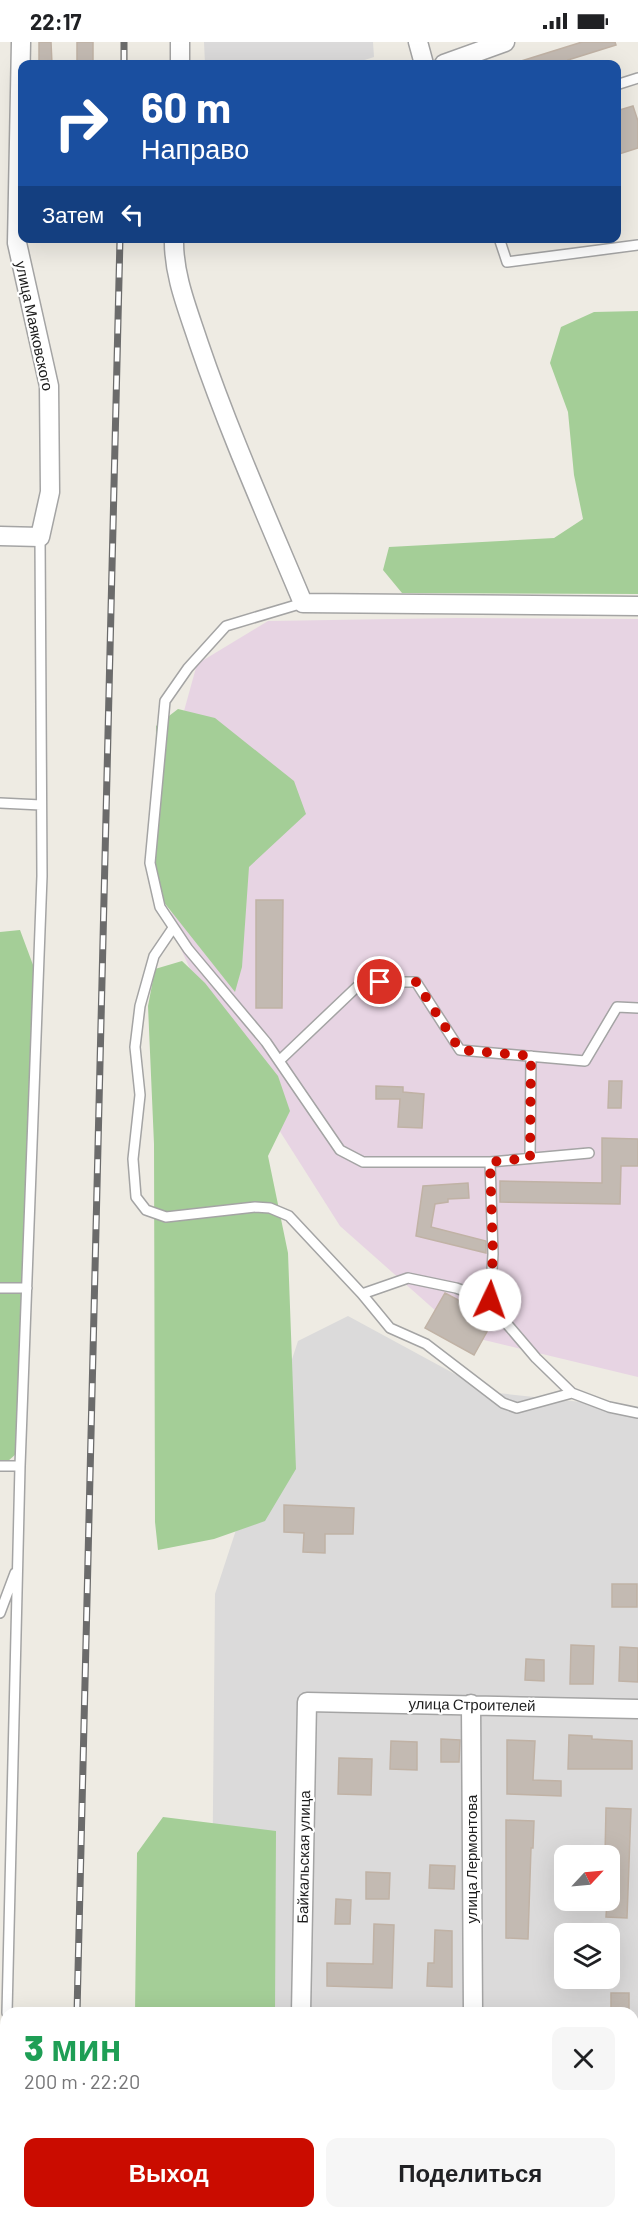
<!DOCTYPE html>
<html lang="ru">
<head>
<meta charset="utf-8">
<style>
  :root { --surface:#fff; --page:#f6f6f6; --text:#202124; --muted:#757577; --accent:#ca0c00 }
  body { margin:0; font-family:Barlow,sans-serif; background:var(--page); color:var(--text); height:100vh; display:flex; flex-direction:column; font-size:22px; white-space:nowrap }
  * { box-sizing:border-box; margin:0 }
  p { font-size:20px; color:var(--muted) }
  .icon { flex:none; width:33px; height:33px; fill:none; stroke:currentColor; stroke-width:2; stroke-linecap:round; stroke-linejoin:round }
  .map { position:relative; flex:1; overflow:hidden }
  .drawer { position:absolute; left:0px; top:1965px; width:639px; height:212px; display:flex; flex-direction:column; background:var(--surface); border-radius:18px 18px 0 0; box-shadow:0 6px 24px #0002 }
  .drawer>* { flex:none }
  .hud { position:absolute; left:18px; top:18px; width:603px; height:183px; border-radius:12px; box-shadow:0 6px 24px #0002; background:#1a4fa0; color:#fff; overflow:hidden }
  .needle { width:39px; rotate:64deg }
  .controls { position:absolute; left:554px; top:1803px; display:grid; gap:12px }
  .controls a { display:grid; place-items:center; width:66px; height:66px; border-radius:12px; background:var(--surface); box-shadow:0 6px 24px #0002; font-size:30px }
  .pin { position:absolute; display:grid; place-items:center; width:51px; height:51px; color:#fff; margin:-26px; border:3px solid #fff; border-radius:50%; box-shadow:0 2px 6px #0007 }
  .me { position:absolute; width:66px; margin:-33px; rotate:3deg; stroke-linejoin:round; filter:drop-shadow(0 0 4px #0008) }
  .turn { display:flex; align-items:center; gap:21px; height:126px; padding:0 24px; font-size:27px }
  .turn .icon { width:78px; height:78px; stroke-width:2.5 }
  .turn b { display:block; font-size:42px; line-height:51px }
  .then { display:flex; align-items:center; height:57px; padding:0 24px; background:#0003; gap:12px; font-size:22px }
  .round { display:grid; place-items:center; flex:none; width:63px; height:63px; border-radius:12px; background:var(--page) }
  .summary { display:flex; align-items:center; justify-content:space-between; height:102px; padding:0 24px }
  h1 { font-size:36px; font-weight:800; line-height:45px; color:#1e9e55 }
  .action { display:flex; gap:12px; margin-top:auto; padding:12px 24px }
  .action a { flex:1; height:69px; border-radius:12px; background:var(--accent); color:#fff; font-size:24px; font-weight:800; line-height:69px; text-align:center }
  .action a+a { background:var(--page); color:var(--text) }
  .status { display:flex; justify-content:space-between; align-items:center; height:42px; padding:0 30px; background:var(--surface); direction:ltr }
  .status svg { height:16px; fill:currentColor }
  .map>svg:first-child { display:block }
</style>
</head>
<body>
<div class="status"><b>22:17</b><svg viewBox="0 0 49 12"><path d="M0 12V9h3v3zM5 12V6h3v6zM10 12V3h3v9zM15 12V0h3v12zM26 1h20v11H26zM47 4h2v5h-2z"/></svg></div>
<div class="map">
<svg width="638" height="2176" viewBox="0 0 638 2176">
  <rect width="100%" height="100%" fill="#eeebe3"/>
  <!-- residential -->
  <path fill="#dbdada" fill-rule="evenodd" d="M 204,0 L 373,0 L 374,15 L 352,22 L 205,22 Z
    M 348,1274 L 488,1350 L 638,1366 L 638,2176 L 208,2176 L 209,2170 L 633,2170 L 633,1971 L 211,1971 L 215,1552 L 298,1299 ZM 564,1814 L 609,1814 L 609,1858 L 564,1858 ZM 564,1892 L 609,1892 L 609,1936 L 564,1936 Z"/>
  <!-- industrial -->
  <path fill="#e7d4e3" d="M 457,576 L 638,577 L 638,1335 L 463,1293 L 340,1184 L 222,998 L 172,887 L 168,727 L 197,622 L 268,579 Z"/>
  <!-- forest -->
  <path fill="#a4ce97" d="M 638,269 L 638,552 L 402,551 L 383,528 L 389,505 L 554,496 L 583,477 L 574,433 L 568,370 L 550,321 L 561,285 L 594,270 Z
    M 178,667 L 215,676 L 294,739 L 306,772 L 249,825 L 242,925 L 235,950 L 155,849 L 156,684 Z
    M 20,888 L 39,939 L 16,1412 L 0,1426 L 0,890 Z
    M 182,919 L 205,941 L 278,1034 L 290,1069 L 268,1114 L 288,1211 L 296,1427 L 265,1479 L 214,1497 L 158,1508 L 155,1480 L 154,1102 L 148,964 L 155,927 Z
    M 163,1775 L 276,1789 L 275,1971 L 135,1971 L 137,1811 Z
    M 133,2171 L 273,2170 L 273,2176 L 133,2176 Z"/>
  <!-- building -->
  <path fill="#c3bab2" stroke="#c0b2a5" stroke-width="1.5" d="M 39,0 L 51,0 L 52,22 L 39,22 Z
    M 77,0 L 93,0 L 93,22 L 77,22 Z
    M 582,0 L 615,0 L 616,3 L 568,18 L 570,22 L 519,22 L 518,20 Z
    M 633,64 L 638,79 L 638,106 L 616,113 L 616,69 Z
    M 256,858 L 283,858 L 282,966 L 256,966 Z
    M 609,1039 L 622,1039 L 621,1066 L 608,1066 Z
    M 376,1044 L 403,1045 L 403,1050 L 424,1052 L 422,1086 L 398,1085 L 400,1057 L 376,1057 Z
    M 602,1096 L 638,1097 L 638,1124 L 621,1124 L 620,1162 L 500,1160 L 500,1139 L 602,1141 Z
    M 468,1141 L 469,1156 L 448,1157 L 448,1160 L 435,1162 L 431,1185 L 486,1199 L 486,1211 L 416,1194 L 423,1144 Z
    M 445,1251 L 494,1277 L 474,1313 L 425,1286 Z
    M 284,1463 L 354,1466 L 353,1492 L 325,1492 L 325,1511 L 303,1510 L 304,1491 L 284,1490 Z
    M 612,1542 L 637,1542 L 637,1565 L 612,1565 Z
    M 571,1603 L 594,1604 L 593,1642 L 570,1642 Z
    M 620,1605 L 638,1606 L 638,1640 L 619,1639 Z
    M 526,1617 L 544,1618 L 544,1639 L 525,1638 Z
    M 569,1693 L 592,1694 L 592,1697 L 632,1699 L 632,1727 L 568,1727 Z
    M 441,1697 L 460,1698 L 459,1720 L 441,1720 Z
    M 507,1698 L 535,1699 L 533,1738 L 561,1739 L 561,1754 L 507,1752 Z
    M 391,1699 L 417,1700 L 417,1728 L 390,1727 Z
    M 339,1716 L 372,1717 L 371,1753 L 338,1752 Z
    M 606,1766 L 631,1767 L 627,1876 L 606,1875 L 607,1858 L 609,1858 L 609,1814 L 605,1814 Z
    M 506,1778 L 534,1779 L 533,1806 L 531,1806 L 528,1897 L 506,1896 Z
    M 430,1823 L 455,1824 L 454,1847 L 429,1846 Z
    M 366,1830 L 390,1831 L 389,1857 L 366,1857 Z
    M 336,1857 L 351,1858 L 350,1882 L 335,1882 Z
    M 374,1882 L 394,1883 L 392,1946 L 327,1944 L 327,1921 L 373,1922 Z
    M 435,1888 L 452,1889 L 452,1945 L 427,1944 L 428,1921 L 434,1921 Z
    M 611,1951 L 629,1951 L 629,1971 L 611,1971 Z"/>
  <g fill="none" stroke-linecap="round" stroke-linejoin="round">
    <!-- service casing -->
    <g stroke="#a4a4a4" stroke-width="12">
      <path id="service" d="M 616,43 L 638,36
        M 499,196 L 507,220 L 638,203
        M 303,561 L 226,584 L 188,626 L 165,659 L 150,821 L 160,865 L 188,907 L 266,1000 L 340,1108 L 363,1120 L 490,1120 L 589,1111
        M 0,761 L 41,763
        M 173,886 L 154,914 L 140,964 L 135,1005 L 140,1053 L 133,1117 L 136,1155 L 146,1168 L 166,1175 L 255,1165 L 270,1166 L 289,1174 L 362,1252 L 390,1286 L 426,1302 L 503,1361 L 517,1366 L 572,1351
        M 279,1019 L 362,940 L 416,940 L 460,1008 L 585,1019 L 617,965 L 638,966
        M 530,1116 L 531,1014
        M 490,1120 L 493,1212 L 490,1258 L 507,1282 L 536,1316 L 572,1351 L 609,1365 L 638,1371
        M 0,1246 L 27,1246
        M 362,1252 L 408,1236 L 456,1246 L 490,1258
        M 0,1424 L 20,1424
        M 0,1571 L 15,1531
        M 7,1971 L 20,1424 L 42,834 L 40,495
        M 2,2176 L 6,2005"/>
    </g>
    <!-- minor casing -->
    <g stroke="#a4a4a4" stroke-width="21">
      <path id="minor" d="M 418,0 L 424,22
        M 180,22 L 180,0
        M 444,22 L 505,0
        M 174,196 C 173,233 188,268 199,302 C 229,390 267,475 303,561 L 638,564
        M 0,494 L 40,495 L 50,450 L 49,344 L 17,201 L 21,0
        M 471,1662 L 473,1971
        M 301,1971 L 307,1660 L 638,1667
        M 474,2170 L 474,2176
        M 297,2176 L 297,2170"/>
    </g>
    <!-- service -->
    <use href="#service" stroke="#fff" stroke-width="9"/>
    <!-- minor -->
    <use href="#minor" stroke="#fff" stroke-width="18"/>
    <!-- rail casing -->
    <g stroke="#6b6b6b" stroke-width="7">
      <path id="rail" d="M 124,22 L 124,0
        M 77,1971 L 120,196
        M 72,2176 L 72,2170"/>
    </g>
    <!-- rail -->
    <use href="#rail" stroke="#fff" stroke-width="4.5" stroke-dasharray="14" stroke-linecap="butt"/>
  </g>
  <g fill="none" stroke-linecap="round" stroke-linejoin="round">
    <!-- route -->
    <path stroke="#ca0c00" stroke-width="10" stroke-dasharray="0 18" d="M 380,940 L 416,940 L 460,1008 L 531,1014 L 530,1116 L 490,1120 L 493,1212 L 490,1258"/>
  </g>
  <g text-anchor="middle" stroke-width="4.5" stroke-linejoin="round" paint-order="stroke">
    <!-- street labels -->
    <g font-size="15" fill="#1d1d1d" stroke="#fff">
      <text transform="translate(34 284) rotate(78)" y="5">улица Маяковского</text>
      <text transform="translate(472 1663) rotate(1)" y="5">улица Строителей</text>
      <text transform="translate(304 1815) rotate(-89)" y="5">Байкальская улица</text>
      <text transform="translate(472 1817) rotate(-90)" y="5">улица Лермонтова</text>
    </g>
  </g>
</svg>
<div class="controls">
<a><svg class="needle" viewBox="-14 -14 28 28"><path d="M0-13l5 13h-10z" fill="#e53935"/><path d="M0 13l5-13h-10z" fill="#757577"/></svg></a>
<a><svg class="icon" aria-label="layers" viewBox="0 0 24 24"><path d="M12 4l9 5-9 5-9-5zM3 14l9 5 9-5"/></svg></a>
</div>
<div class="pin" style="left:380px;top:940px;background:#d93025"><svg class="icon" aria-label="arrive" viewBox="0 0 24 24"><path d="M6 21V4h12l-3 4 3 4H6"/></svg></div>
<svg class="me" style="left:490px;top:1258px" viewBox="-20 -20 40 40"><circle r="19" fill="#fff"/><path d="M0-13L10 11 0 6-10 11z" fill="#ca0c00"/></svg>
<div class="hud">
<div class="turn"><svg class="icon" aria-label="right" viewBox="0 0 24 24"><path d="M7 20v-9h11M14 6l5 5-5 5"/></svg><div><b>60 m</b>Направо</div></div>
<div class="then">Затем<svg class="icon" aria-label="left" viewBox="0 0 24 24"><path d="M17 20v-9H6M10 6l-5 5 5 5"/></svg></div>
</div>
<section class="drawer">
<div class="summary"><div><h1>3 мин</h1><p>200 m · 22:20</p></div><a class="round"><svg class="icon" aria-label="close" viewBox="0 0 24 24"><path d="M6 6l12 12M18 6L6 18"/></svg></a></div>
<div class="action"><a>Выход</a><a>Поделиться</a></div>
</section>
</div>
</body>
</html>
